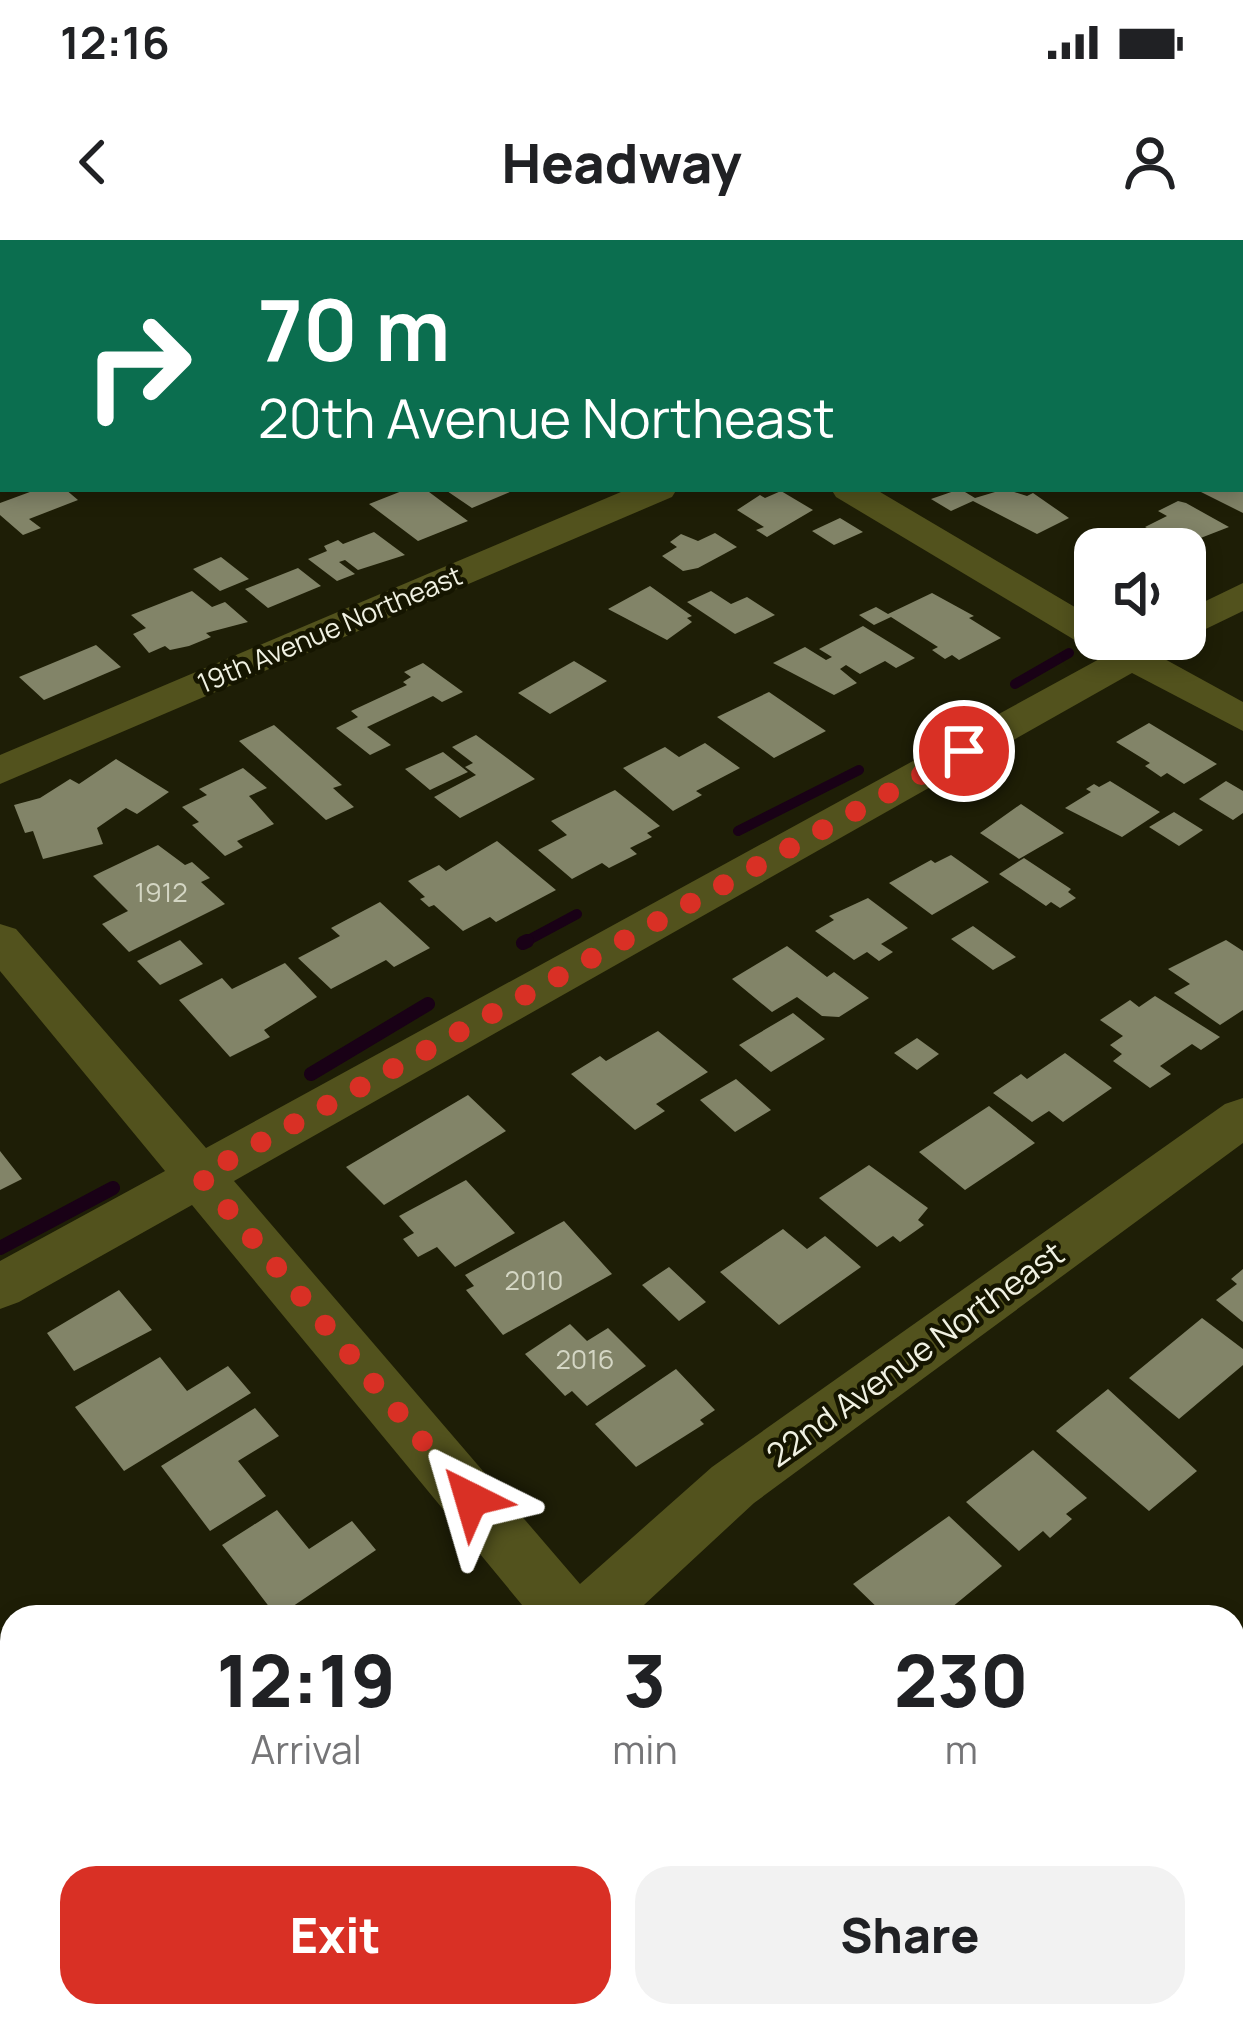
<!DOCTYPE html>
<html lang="en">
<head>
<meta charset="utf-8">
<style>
  :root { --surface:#fff; --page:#f2f2f2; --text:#202124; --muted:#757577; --accent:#d93025 }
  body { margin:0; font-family:Manrope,sans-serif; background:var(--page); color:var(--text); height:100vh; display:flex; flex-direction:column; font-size:45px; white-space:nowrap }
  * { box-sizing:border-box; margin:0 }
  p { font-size:39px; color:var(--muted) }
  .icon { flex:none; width:66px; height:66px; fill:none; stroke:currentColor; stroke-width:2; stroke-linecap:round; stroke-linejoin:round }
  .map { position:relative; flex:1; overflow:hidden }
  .details { position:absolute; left:0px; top:1365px; width:1245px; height:423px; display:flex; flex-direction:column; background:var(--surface); border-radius:36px 36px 0 0; box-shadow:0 6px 18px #0003 }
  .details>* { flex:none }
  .top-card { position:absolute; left:0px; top:0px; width:1245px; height:252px; box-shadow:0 6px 18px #0003; background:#0b6e4f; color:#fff; overflow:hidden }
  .buttons { position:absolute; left:1074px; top:288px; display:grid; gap:24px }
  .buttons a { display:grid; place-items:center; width:132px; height:132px; border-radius:24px; background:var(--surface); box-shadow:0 6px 18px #0003; font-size:60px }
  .pin { position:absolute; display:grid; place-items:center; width:102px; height:102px; color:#fff; margin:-51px; border:6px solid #fff; border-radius:50%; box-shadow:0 3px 12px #0007 }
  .me { position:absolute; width:132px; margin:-66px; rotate:320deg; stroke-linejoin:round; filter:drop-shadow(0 0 9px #0008) }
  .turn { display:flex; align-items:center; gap:42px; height:252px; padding:0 60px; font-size:54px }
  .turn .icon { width:156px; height:156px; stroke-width:2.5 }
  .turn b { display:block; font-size:84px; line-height:102px }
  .eta { display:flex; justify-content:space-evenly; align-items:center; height:204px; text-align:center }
  .eta b { font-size:72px; font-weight:800; line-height:84px }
  .action { display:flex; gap:24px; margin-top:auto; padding:24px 60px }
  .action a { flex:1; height:138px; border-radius:36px; background:var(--accent); color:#fff; font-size:48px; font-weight:800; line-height:138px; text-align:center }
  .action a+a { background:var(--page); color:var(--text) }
  .status { display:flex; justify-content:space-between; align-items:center; height:84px; padding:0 60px; background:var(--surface); direction:ltr }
  .status svg { height:33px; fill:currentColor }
  header { display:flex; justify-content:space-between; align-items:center; height:156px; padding:0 60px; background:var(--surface); font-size:54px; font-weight:800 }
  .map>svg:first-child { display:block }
</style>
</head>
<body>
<div class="status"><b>12:16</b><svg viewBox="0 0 49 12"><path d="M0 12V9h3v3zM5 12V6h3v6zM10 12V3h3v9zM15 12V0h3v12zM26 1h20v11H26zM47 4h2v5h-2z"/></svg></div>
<header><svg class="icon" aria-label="back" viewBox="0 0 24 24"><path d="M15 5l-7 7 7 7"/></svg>Headway<svg class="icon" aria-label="person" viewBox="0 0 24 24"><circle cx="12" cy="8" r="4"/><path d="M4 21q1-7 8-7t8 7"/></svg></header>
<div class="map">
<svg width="1243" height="1786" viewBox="0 0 1243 1786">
  <rect width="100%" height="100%" fill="#1e1e06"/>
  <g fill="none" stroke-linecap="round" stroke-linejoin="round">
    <!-- stream-far1 -->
    <path stroke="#190116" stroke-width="10" d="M 1015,444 L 1069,413
      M 738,591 L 859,530
      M 523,703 L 577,674"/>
    <!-- stream -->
    <path stroke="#190116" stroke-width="14" d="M 523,703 L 527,701
      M 311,834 L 428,764
      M 0,1008 L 113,948"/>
  </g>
  <!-- building -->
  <path fill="#828468" d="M 38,249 L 65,249 L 78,260 L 29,279 L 41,288 L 23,295 L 0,275 L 0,263 Z
    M 407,249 L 425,249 L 468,281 L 418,301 L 369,264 Z
    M 444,249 L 517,249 L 472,268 Z
    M 960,249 L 975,258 L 1005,249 L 1027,256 L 1033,253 L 1069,278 L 1037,294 L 973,261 L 951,271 L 931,259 Z
    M 1195,249 L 1243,249 L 1243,273 Z
    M 781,251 L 813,270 L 767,297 L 756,290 L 764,287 L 737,270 L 760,255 L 765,258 Z
    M 1178,261 L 1186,263 L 1229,287 L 1180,306 L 1145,287 L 1167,276 L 1158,271 Z
    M 840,278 L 863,292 L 834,305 L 812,291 Z
    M 1136,291 L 1169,309 L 1095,309 L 1095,321 L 1075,308 L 1096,297 L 1109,304 Z
    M 374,292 L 405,315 L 358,330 L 345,320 L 339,322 L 355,334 L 337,341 L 308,319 L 327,311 L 324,306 L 338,300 L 343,304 Z
    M 715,293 L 737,307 L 698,328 L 683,331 L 662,316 L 677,307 L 670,302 L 681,294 L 698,301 Z
    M 221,317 L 249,339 L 220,351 L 193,329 Z
    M 298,328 L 321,346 L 268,368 L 245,349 Z
    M 650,346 L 692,376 L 687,378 L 692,382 L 667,400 L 608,369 Z
    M 192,351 L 212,367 L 225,362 L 248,382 L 206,393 L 211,397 L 189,406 L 170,410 L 165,406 L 149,413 L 133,394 L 146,388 L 131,375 Z
    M 711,351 L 731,364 L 747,357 L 775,375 L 735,394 L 687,362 Z
    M 932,353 L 974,376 L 969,378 L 1001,398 L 959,420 L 952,415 L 945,419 L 932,410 L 938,407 L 891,377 L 874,385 L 859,375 L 876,367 L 888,374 Z
    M 863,386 L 915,418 L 896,428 L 885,421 L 860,434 L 846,425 L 840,429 L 857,443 L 834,455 L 773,423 L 805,407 L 826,420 L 832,417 L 819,409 Z
    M 96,405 L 121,427 L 44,460 L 19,437 Z
    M 574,421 L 607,441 L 550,474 L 518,453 Z
    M 423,423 L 463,452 L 442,462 L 433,456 L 367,487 L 391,505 L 370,515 L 336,488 L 358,477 L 351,471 L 407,445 L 403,442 L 411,437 L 404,432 Z
    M 769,452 L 826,491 L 774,518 L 717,477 Z
    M 1149,483 L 1217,524 L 1184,544 L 1167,533 L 1161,537 L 1145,526 L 1150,523 L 1116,502 Z
    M 274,485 L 342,545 L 333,548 L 354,567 L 326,580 L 239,501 Z
    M 476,495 L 535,539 L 460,578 L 434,557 L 476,535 L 465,527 L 473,523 L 452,507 Z
    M 705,503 L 740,528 L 696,551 L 702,555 L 673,571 L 623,528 L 665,507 L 679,517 Z
    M 443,512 L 468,532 L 430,550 L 405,529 Z
    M 116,519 L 169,552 L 137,574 L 126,568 L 97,588 L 103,604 L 43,619 L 33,591 L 25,593 L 14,565 L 40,558 L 70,539 L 79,544 Z
    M 243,528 L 267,548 L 249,556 L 274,584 L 237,601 L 243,607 L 225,616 L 192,585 L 199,582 L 182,567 L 207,555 L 199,549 Z
    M 1110,541 L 1160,572 L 1122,597 L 1065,568 L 1091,552 L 1086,549 L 1094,544 L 1099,547 Z
    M 1226,541 L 1243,551 L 1243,573 L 1233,580 L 1199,559 Z
    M 615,550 L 660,586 L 647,593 L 652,597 L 630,608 L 637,614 L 609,628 L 602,623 L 572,639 L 538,610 L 567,595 L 551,581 Z
    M 1021,564 L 1064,593 L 1019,619 L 980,593 Z
    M 1174,572 L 1203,590 L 1179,606 L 1149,587 Z
    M 497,601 L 556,650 L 496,682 L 490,677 L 463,691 L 434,665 L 429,667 L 420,659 L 425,657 L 408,641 L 439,625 L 446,631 Z
    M 158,605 L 185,625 L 192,622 L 210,638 L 201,642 L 225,664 L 129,712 L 102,684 L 128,671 L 93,636 Z
    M 951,615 L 989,642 L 932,675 L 889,643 L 931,620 L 935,623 Z
    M 1024,618 L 1071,649 L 1068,652 L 1076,658 L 1060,668 L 1051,662 L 1046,666 L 999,634 Z
    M 868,658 L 908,688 L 881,704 L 893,712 L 879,721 L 867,712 L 854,720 L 815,691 L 834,680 L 829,676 Z
    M 380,662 L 430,708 L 394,727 L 386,720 L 331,749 L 298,718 L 340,696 L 331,688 Z
    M 973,686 L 1016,717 L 993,730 L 951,699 Z
    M 180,700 L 203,724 L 160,745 L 137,721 Z
    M 1226,700 L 1243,711 L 1243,770 L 1220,785 L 1174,753 L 1190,744 L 1168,729 Z
    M 787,706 L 827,737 L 834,732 L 869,758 L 839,777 L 822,776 L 797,757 L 772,772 L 732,739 Z
    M 285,723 L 317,757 L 264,790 L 270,797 L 230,817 L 179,760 L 222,738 L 232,749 Z
    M 1155,756 L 1220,797 L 1201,810 L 1192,804 L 1160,826 L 1171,834 L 1150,848 L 1113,821 L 1122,814 L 1110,805 L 1123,796 L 1100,780 L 1130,760 L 1139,767 Z
    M 793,773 L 825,799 L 771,832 L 739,805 Z
    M 658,791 L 708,832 L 656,864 L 665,871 L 635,890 L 571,834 L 600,816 L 606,821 Z
    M 917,798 L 939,814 L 917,830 L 894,813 Z
    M 1065,813 L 1112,848 L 1063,882 L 1049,871 L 1032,882 L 993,853 L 1021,834 L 1027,839 Z
    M 736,839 L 771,870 L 735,892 L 700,860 Z
    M 468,855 L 506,891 L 384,965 L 346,927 Z
    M 989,866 L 1035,903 L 965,950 L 919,912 Z
    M 0,911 L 22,939 L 0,950 Z
    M 869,925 L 928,968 L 918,980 L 924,985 L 900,1002 L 893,996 L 877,1007 L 819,958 Z
    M 466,940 L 515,993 L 455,1027 L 437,1007 L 418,1017 L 403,999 L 414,993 L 399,976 Z
    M 564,981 L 612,1034 L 503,1095 L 466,1050 L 474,1046 L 465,1035 Z
    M 783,989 L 807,1009 L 825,996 L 861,1027 L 779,1085 L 720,1032 Z
    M 669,1027 L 706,1062 L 679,1081 L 642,1045 Z
    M 1243,1029 L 1243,1082 L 1216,1060 L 1237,1044 L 1231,1039 Z
    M 119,1050 L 152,1090 L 74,1131 L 47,1093 Z
    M 1202,1078 L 1243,1109 L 1243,1125 L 1179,1179 L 1129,1138 Z
    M 570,1084 L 587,1101 L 608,1088 L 646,1126 L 587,1166 L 572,1151 L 565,1156 L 525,1114 Z
    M 160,1117 L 187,1151 L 228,1126 L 251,1153 L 124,1231 L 75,1167 Z
    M 676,1129 L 715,1170 L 700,1180 L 704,1184 L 636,1227 L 595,1184 Z
    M 1108,1149 L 1197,1231 L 1149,1271 L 1056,1191 Z
    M 255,1168 L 279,1196 L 238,1221 L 266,1256 L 210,1291 L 161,1226 Z
    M 1033,1210 L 1087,1258 L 1066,1274 L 1072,1279 L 1050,1298 L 1043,1291 L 1019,1311 L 966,1262 Z
    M 277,1270 L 309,1309 L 352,1281 L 376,1310 L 277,1377 L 222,1305 Z
    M 949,1276 L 1002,1326 L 940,1377 L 887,1377 L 853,1344 Z
    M 0,1686 L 12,1706 L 12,1776 L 83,1776 L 70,1786 L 0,1786 Z
    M 634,1776 L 702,1776 L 696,1786 L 648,1786 Z
    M 1106,1776 L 1185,1776 L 1175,1786 L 1115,1786 Z"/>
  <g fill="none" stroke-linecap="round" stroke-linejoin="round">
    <!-- minor -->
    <path fill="#52521d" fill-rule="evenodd" d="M 427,0 L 459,0 L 461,3 L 429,3 Z
      M 1219,0 L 1243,0 L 1243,9 L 1242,3 L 1217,3 Z
      M 3,199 L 3,221 L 0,222 L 0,200 Z
      M 628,249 L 677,249 L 672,257 L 0,544 L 0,515 Z
      M 831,249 L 875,249 L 1095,379 L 1095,399 L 1184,399 L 1161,417 L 1243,462 L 1243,491 L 1132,433 L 234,941 L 580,1344 L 712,1227 L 1225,864 L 1243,858 L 1243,903 L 754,1263 L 631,1377 L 532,1377 L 192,965 L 19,1062 L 0,1069 L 0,1021 L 165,931 L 0,731 L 0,684 L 16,689 L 206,908 L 1103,417 L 836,257 Z
      M 1243,343 L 1243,371 L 1185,399 L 1185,371 Z
      M 279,1776 L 352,1776 L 348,1786 L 275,1786 Z
      M 878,1776 L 955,1776 L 959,1786 L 882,1786 Z"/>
  </g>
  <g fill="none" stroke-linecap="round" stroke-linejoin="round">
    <!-- route -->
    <path stroke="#d93025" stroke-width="21" stroke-dasharray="0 37.8" d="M 471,1259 L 200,936 L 964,511"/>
  </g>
  <g text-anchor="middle" stroke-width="9" stroke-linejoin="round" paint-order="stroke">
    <!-- far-street labels -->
    <g font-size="27" fill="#f0f1e2" stroke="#151500">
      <text transform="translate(330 390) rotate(-23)" y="9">19th Avenue Northeast</text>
    </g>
    <!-- number labels -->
    <g font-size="27" fill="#d4d6c4">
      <text x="161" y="662">1912</text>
      <text x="534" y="1050">2010</text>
      <text x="585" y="1129">2016</text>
    </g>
    <!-- street labels -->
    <g font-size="33" fill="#f0f1e2" stroke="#151500">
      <text transform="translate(915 1114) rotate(-36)" y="12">22nd Avenue Northeast</text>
    </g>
  </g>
</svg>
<div class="buttons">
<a><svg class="icon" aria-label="sound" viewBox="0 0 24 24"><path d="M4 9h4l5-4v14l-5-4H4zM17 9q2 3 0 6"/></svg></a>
</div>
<div class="pin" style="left:964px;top:511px;background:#d93025"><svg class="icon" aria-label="arrive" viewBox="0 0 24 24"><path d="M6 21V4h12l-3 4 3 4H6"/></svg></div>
<svg class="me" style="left:471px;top:1259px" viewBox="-20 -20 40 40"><path d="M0-17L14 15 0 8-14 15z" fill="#d93025" stroke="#fff" stroke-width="4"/></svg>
<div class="top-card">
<div class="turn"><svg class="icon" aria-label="right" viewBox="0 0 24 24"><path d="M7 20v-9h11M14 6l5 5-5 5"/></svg><div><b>70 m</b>20th Avenue Northeast</div></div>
</div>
<section class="details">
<div class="eta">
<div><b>12:19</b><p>Arrival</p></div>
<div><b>3</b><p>min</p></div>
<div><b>230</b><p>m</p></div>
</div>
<div class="action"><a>Exit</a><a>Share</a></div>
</section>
</div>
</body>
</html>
